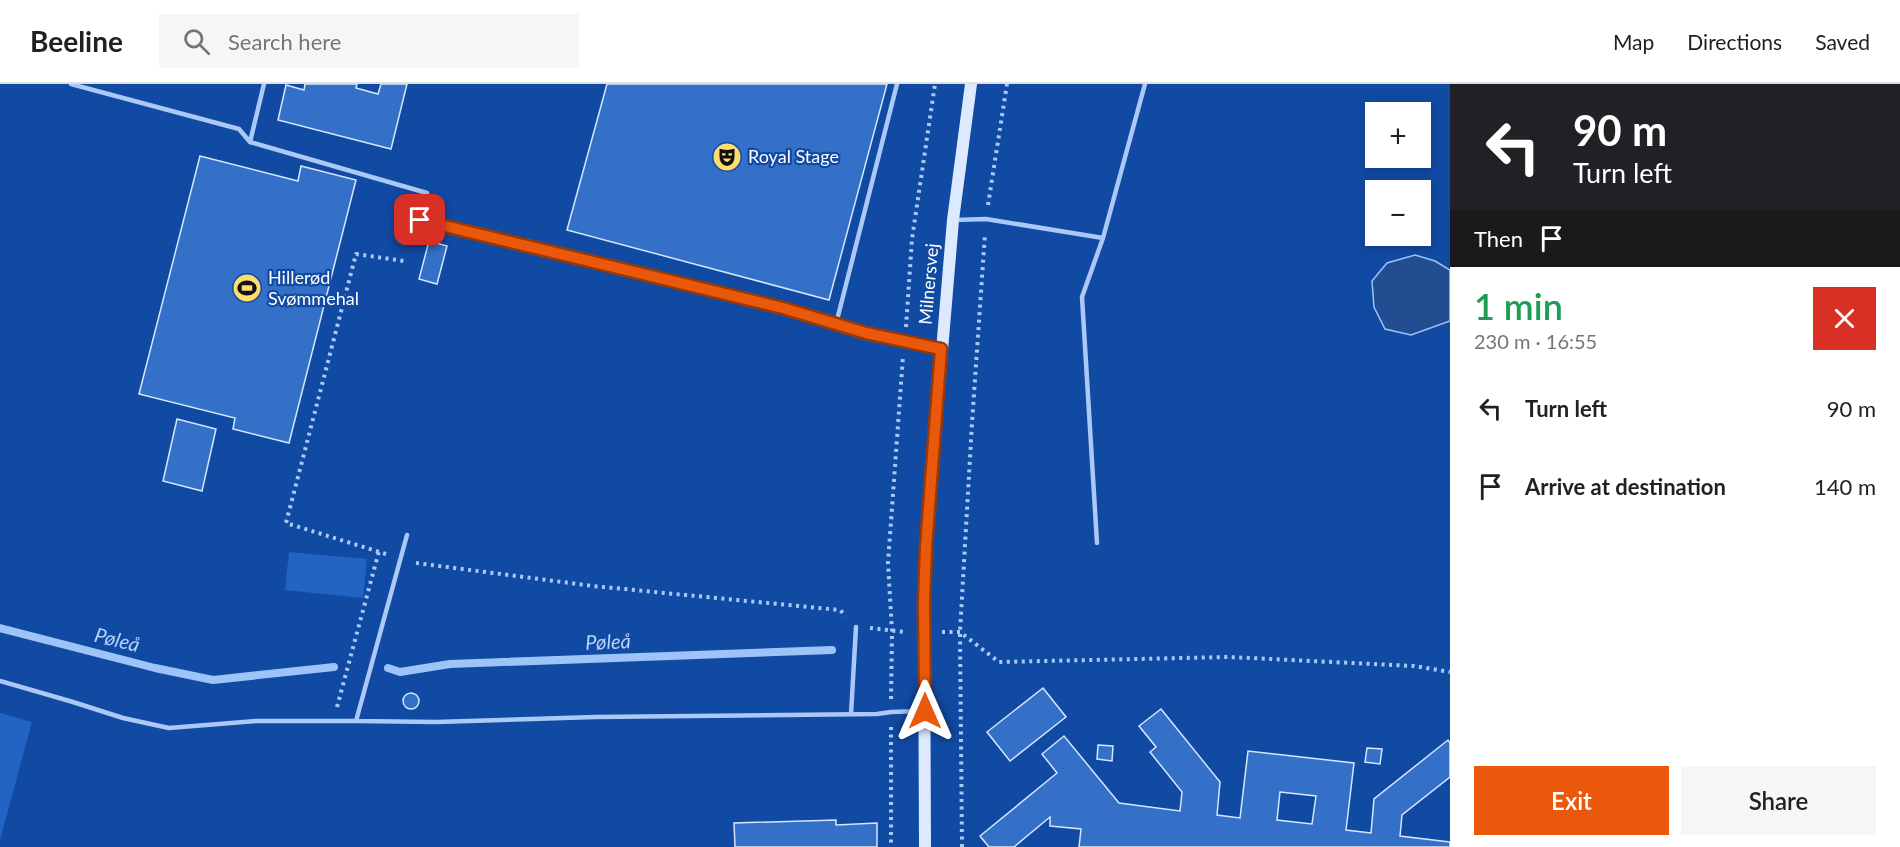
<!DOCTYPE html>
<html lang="en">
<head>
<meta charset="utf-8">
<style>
  :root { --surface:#fff; --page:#f6f6f6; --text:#202124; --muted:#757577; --line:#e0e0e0; --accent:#ea580c }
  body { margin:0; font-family:Lato,sans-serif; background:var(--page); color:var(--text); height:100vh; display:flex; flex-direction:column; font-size:22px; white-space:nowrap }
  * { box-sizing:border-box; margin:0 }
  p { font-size:20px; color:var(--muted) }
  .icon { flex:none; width:33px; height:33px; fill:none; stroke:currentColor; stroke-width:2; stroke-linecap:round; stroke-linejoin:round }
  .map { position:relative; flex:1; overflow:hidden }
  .sheet { display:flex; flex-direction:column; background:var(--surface); width:450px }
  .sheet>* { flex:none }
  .guide { background:#202124; color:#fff; overflow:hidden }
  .buttons { position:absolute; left:1365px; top:18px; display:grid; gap:12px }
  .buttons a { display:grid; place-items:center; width:66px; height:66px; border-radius:0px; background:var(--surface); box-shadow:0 3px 9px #0003; font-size:30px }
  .pin { position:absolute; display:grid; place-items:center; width:51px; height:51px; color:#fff; margin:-26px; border-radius:12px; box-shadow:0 3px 9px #0006 }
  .me { position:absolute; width:66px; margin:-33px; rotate:0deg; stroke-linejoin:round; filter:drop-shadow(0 0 4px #0008) }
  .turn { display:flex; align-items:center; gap:21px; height:126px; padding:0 24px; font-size:27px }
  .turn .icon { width:78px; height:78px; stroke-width:2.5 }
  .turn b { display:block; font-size:42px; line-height:51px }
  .then { display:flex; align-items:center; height:57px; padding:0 24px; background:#0003; gap:12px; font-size:22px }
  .round { display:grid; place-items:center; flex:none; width:63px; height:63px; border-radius:0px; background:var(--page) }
  .overview { display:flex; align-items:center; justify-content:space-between; height:102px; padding:0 24px }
  h1 { font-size:36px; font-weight:600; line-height:45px; color:#1e9e55 }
  .button { display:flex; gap:12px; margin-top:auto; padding:12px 24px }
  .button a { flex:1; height:69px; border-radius:0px; background:var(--accent); color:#fff; font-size:24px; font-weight:600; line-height:69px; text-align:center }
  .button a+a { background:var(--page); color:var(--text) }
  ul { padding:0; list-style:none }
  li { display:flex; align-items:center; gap:18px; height:78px; padding:0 24px }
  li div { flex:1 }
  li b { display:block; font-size:22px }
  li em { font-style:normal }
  header { display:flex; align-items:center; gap:36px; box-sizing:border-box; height:84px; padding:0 30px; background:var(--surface); border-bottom:2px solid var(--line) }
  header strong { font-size:28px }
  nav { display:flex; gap:33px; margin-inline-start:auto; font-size:21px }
  .search { width:420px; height:54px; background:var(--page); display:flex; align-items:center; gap:15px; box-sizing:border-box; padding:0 21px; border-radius:0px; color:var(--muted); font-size:22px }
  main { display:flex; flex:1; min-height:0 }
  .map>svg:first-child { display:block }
</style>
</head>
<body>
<header>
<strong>Beeline</strong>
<div class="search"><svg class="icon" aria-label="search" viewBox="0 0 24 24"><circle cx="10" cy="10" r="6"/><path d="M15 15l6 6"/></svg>Search here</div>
<nav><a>Map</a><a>Directions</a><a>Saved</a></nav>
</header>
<main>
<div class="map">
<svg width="1450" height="763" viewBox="0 0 1450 763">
  <rect width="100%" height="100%" fill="#114aa3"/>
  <!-- green -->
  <path fill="#2363c2" d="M 289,468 L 367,475 L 363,514 L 285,506 Z
    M 0,629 L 32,638 L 0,756 Z"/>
  <!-- water -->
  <path fill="#224d90" stroke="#9dc3f9" stroke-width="1.5" d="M 1415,171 L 1435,177 L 1450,186 L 1450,237 L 1411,251 L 1385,245 L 1374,223 L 1372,197 L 1387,179 Z"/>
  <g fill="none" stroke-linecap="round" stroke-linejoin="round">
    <!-- stream -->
    <path stroke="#9dc3f9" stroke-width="8" d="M 0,544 L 155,584 L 213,596 L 334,583
      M 388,584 L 400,588 L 450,580 L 832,566"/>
  </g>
  <!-- building -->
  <path fill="#3570c8" stroke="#d5e6fe" stroke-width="1.5" fill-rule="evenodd" d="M 305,0 L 357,0 L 356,4 L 378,10 L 381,0 L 407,0 L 391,65 L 278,36 L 286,1 L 304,6 Z
    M 607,0 L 887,0 L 829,216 L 567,146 Z
    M 200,72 L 298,97 L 301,82 L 356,96 L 289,359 L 233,345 L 235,334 L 139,310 Z
    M 429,157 L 447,162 L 437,200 L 419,195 Z
    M 177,335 L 216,345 L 202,407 L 163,397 Z
    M 1043,604 L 1066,633 L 1010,677 L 987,648 Z
    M403 617a8 8 0 1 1 16 0a8 8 0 1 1-16 0Z
    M 1161,625 L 1220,698 L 1217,731 L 1240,734 L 1248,667 L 1354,679 L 1346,746 L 1371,749 L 1374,715 L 1448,656 L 1450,659 L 1450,693 L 1402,731 L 1400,752 L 1450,758 L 1450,763 L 1079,763 L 1081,745 L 1050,742 L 1050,733 L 1014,763 L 989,763 L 980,752 L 1057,689 L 1042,670 L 1064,652 L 1119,719 L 1180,727 L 1182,708 L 1150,668 L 1156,663 L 1139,642 ZM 1280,708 L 1316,712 L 1312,740 L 1277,736 Z
    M 1098,661 L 1113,662 L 1112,677 L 1097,675 Z
    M 1367,664 L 1382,665 L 1380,680 L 1365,678 Z
    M 836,736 L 836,741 L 877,739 L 877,763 L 735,763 L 734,739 Z"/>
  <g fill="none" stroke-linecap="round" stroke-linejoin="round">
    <!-- path -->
    <path stroke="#abc9f6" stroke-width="4" stroke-dasharray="3 4.5" stroke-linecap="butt" d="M 988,121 L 1007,0
      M 906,243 L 912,155 L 935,0
      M 386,470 L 286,439 L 356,170 L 404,177
      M 416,479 L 593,502 L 840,526 L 846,532
      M 870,544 L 905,548
      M 942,548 L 960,548 L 999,578 L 1229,573 L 1414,582 L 1450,588
      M 891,615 L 892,547 L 888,479 L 903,272
      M 337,623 L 379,467
      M 891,643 L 891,763
      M 962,763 L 960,548 L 972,339 L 985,150"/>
    <!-- lane -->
    <path stroke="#abc9f6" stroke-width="4.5" d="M 71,0 L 239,45 L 250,58 L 427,109
      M 250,58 L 264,0
      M 420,136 L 783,224 L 866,249 L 941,265
      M 955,136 L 986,135 L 1103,154 L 1145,0
      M 836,240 L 897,0
      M 1097,459 L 1082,213 L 1103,154
      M 0,597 L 73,618 L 123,634 L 169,644 L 256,637 L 356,637 L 407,451
      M 851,630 L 856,543
      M 356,637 L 436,638 L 595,633 L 877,630 L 891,628 L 922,627"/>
    <!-- secondary -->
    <path stroke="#dce9fe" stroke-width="12" d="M 925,763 L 924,517 L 927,444 L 953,136 L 971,0"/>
  </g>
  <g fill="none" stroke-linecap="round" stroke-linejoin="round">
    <!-- route casing -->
    <g stroke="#983908" stroke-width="15">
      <path id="route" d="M 420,136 L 783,224 L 866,249 L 941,265 L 926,463 L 924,517 L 925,627"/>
    </g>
    <!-- route -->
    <use href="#route" stroke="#ea580c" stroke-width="10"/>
  </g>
  <!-- icons -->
  <defs>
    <g id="theatre-disc" transform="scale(1.5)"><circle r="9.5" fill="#ffdc70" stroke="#114aa3"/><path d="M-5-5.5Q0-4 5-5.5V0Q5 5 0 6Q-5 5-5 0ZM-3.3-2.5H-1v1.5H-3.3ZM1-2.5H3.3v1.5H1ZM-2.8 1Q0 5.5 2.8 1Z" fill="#111"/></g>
    <g id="stadium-disc" transform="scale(1.5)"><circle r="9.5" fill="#ffdc70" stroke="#114aa3"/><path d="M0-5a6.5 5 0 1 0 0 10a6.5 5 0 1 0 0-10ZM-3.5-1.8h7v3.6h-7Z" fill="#111"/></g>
  </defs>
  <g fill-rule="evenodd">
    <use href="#theatre-disc" x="727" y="73"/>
    <use href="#stadium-disc" x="247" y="204"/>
  </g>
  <g text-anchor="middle" stroke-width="4.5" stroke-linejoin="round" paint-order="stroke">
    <!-- poi labels -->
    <g font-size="18" fill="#fff" stroke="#114aa3" text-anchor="start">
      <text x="748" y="79">Royal Stage</text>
      <text x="268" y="200">Hillerød<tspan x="268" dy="21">Svømmehal</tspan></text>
    </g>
    <!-- street labels -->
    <g font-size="18" fill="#fff" stroke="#114aa3">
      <text transform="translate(929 200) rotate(-85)" y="6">Milnersvej</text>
    </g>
    <!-- water labels -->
    <g font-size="20" font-style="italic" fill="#b8d4fc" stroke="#114aa3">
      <text transform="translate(117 556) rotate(14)" y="7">Pøleå</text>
      <text transform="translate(608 558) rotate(-2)" y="7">Pøleå</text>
    </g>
  </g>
</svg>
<div class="buttons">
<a>+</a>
<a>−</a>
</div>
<div class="pin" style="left:420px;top:136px;background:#d93025"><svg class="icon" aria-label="arrive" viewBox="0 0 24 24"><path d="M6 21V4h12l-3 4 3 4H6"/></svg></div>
<svg class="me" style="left:925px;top:627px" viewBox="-20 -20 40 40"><path d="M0-17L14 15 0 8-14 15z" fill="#ea580c" stroke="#fff" stroke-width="4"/></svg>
</div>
<section class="sheet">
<div class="guide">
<div class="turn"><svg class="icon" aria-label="left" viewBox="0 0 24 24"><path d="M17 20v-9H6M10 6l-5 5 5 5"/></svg><div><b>90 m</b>Turn left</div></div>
<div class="then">Then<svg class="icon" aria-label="arrive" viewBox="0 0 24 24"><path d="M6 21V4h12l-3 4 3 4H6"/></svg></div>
</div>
<div class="overview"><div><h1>1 min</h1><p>230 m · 16:55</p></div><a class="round" style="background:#d93025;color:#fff"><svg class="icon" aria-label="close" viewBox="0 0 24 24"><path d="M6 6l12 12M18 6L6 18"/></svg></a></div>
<ul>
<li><svg class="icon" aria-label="left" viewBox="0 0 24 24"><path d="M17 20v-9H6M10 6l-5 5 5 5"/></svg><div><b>Turn left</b></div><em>90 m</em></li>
<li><svg class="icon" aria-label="arrive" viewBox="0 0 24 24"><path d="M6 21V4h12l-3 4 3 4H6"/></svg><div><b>Arrive at destination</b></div><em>140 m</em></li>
</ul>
<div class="button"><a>Exit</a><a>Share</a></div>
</section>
</main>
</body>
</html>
